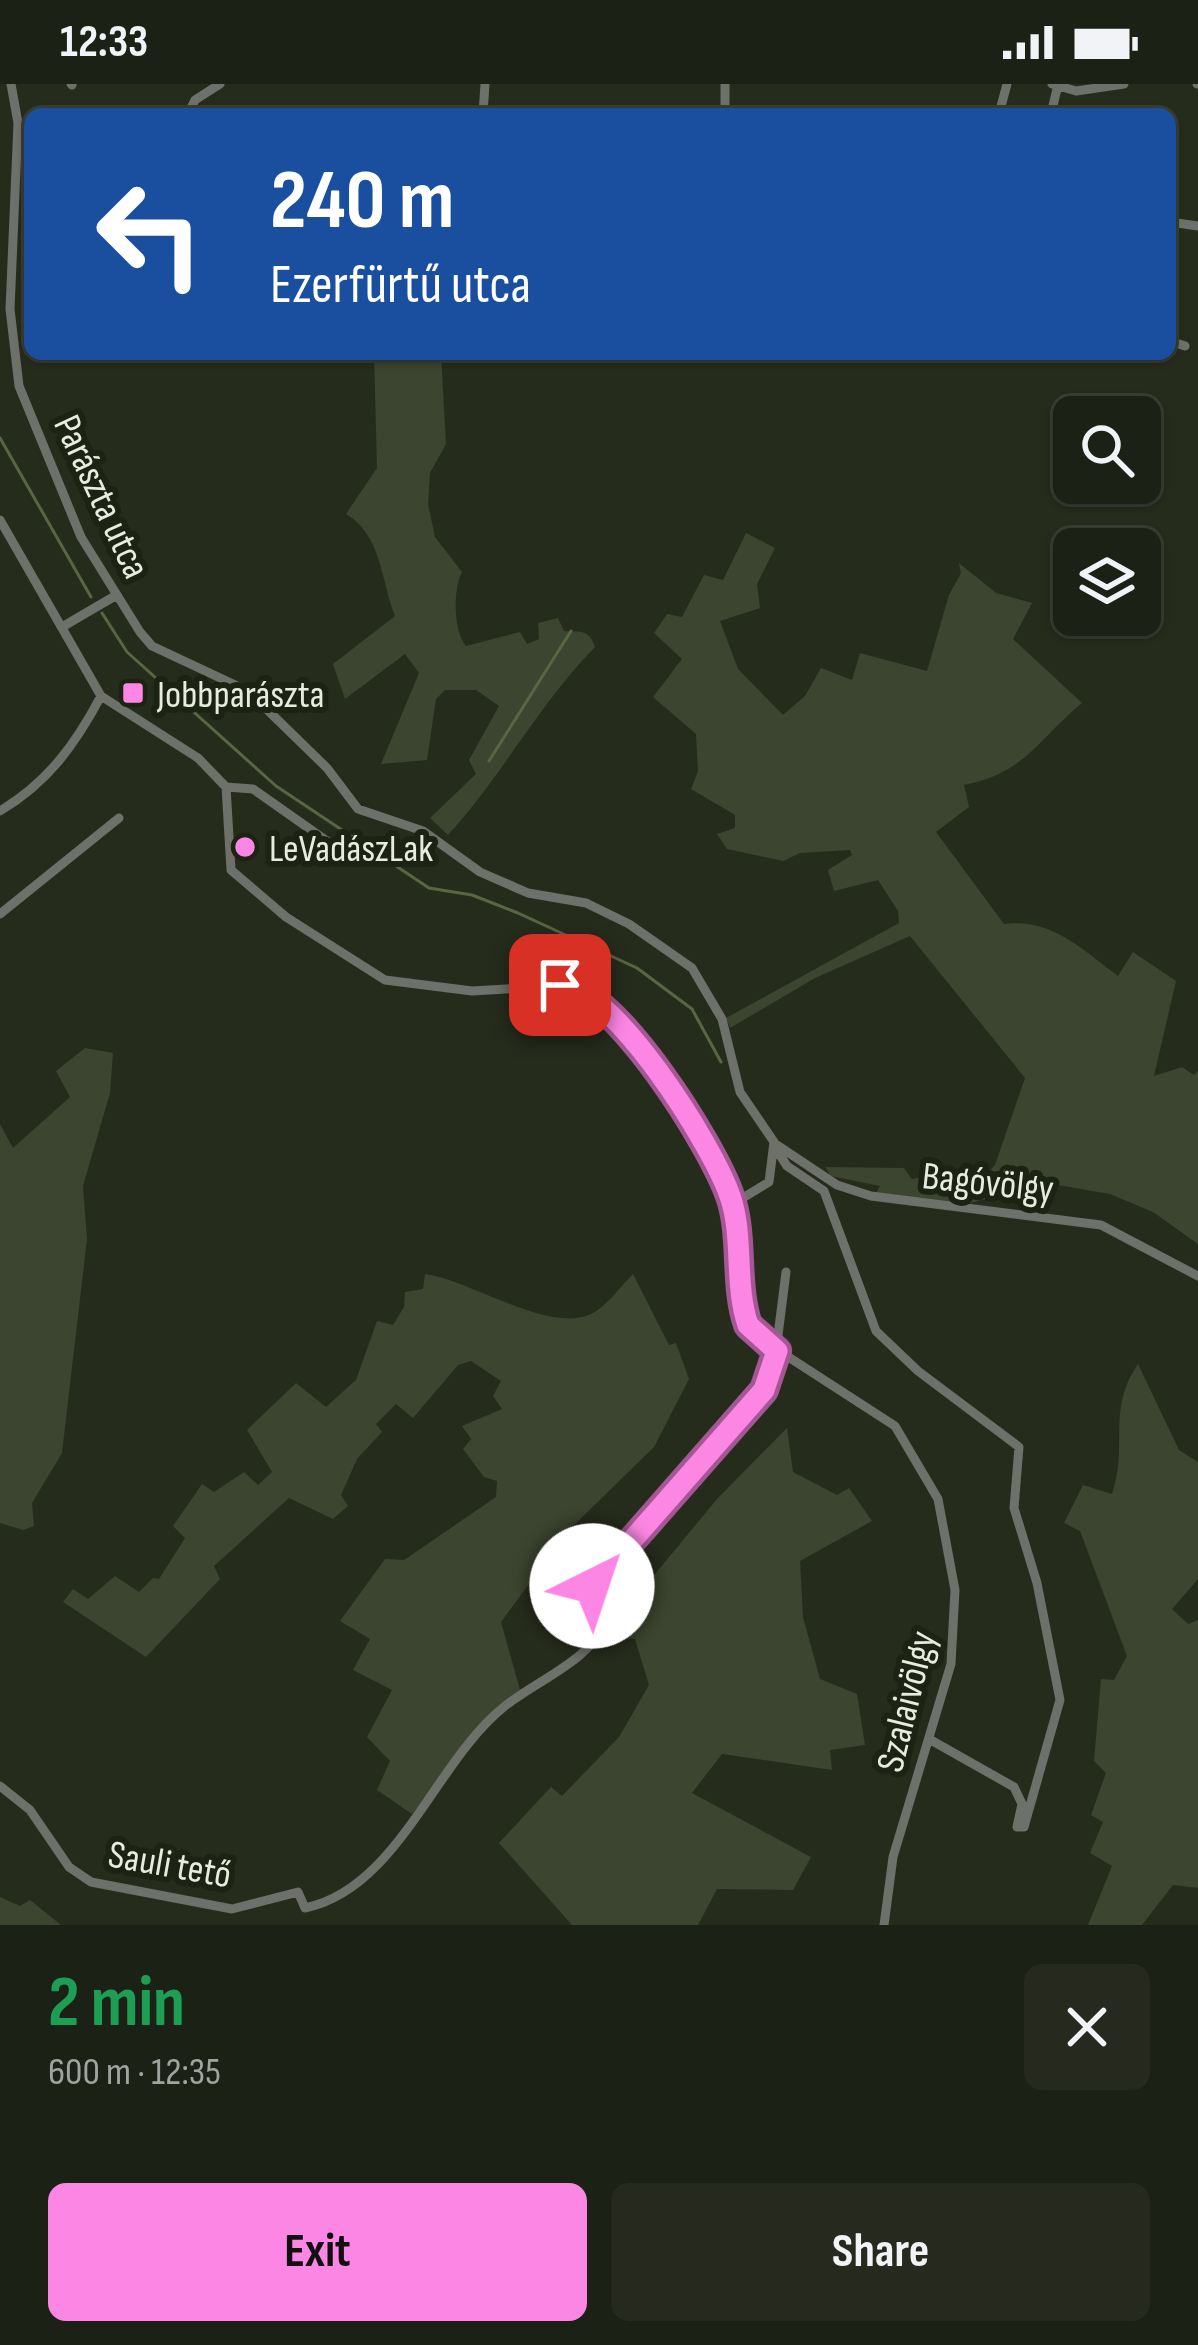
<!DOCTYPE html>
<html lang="en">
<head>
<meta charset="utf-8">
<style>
  :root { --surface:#1c2115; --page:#25291e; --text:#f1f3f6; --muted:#a0a3a0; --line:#3a3e34; --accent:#fc86e3 }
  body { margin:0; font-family:"Sofia Sans Condensed",sans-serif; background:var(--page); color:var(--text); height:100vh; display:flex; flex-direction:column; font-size:45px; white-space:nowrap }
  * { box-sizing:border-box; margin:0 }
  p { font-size:39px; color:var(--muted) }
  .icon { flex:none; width:66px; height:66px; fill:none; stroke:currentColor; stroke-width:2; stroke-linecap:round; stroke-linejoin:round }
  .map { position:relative; height:1841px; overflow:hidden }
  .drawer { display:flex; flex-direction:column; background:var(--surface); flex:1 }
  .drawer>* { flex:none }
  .guide { position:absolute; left:24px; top:24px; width:1152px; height:252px; border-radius:18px; box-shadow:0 3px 9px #0004,0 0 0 3px var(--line); background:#1a4fa0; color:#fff; overflow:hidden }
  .tools { position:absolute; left:1053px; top:312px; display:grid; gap:24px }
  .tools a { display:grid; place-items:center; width:108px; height:108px; border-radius:18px; background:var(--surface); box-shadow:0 3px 9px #0004,0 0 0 3px var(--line); font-size:60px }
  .pin { position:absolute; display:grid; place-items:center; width:102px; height:102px; color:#fff; margin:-51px; border-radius:24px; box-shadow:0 6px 18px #0006 }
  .me { position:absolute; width:132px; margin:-66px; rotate:41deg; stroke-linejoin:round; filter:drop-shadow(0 0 9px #0008) }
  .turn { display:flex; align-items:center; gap:42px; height:252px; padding:0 48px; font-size:54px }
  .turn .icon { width:156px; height:156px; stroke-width:2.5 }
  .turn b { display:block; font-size:84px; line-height:102px }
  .round { display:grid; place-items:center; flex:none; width:126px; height:126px; border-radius:18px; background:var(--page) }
  .head { display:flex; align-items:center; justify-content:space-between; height:204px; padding:0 48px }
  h1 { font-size:72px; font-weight:700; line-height:90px; color:#1e9e55 }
  .button { display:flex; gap:24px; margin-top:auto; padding:24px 48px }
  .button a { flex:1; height:138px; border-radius:18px; background:var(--accent); color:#111; font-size:48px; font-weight:700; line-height:138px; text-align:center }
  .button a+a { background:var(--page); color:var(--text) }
  .status { display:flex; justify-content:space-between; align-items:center; height:84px; padding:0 60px; background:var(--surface); direction:ltr }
  .status svg { height:33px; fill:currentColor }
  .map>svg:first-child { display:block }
</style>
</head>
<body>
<div class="status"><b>12:33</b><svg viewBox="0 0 49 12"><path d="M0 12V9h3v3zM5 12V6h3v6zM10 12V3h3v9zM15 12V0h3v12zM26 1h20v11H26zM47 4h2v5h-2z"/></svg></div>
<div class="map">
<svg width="1198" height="1841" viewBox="0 0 1198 1841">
  <rect width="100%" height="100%" fill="#262c1c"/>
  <!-- green -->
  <path fill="#3c452f" d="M 374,270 L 441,270 L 446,360 L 430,389 L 428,420 L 435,453 L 462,488 C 453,505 453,547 466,562 L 520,548 L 527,560 L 539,555 L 538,539 L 558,534 L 564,547 C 581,548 589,545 595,563 C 539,620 502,692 448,751 L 430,734 L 476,690 L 469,676 L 499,622 L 476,606 L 445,606 L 436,615 L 427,676 L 381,680 L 419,589 L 405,570 L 345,615 L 333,580 L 395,532 C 380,493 382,452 346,430 L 377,384 Z
    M 746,449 L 775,464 L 757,500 L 760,524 L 720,537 L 738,585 L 783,631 L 805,612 L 821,584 L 852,596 L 860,569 L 927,587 L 949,511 L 961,489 L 959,479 L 996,509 L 1032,519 L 1013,555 L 1082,619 C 1038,655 1026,689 964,701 L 969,723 L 936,748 L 1004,840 C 1051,834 1082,865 1118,892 L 1133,868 L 1176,897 L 1154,992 L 1182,983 L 1194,991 L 1198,987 L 1198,1160 L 1153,1128 L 1110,1110 L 1046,1099 L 959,1122 L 876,1109 L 880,1102 L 831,1092 L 825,1083 L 904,1084 L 912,1095 L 960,1085 L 987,1090 L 995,1081 L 1025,994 L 910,852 L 815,894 L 730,944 L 726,934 L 899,839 L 898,827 L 878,796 L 834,807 L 828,786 L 852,771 L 850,766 L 800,769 L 783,777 L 727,765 L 717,750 L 735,744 L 735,731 L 691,705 L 698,687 L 696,650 L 653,613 L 682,575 L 654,549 L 667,530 L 682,533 L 704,491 L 723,496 Z
    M 85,964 L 113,969 L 110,1009 L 83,1102 L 87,1155 L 62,1369 L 32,1419 L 34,1442 L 23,1446 L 0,1439 L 0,1040 L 13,1064 L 70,1013 L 56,987 Z
    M 425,1190 C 471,1196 548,1250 591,1230 C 606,1223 621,1202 633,1190 L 669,1261 L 676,1259 L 689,1295 L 654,1363 L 569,1446 L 501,1538 L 520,1606 L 498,1622 L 412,1730 L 377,1706 L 390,1677 L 367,1653 L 392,1606 L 353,1586 L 370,1555 L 340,1537 L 385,1475 L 404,1476 L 496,1413 L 497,1397 L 484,1393 L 463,1365 L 471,1355 L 462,1342 L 502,1325 L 493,1312 L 501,1297 L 471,1277 L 458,1281 L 413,1334 L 396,1320 L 376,1340 L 382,1348 L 357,1375 L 341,1411 L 348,1422 L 333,1435 L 289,1414 L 214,1482 L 220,1495 L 146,1573 L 63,1518 L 73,1505 L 88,1515 L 115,1492 L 139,1508 L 153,1494 L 159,1495 L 185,1454 L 173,1442 L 202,1400 L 214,1408 L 244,1388 L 258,1401 L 272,1388 L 247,1346 L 296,1299 L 326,1323 L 356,1296 L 377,1237 L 393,1241 L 404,1223 L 405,1208 L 423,1205 Z
    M 1138,1280 L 1179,1366 L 1198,1378 L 1198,1495 L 1172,1525 L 1188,1540 L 1198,1536 L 1198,1804 L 1173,1801 L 1142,1841 L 1088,1841 L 1112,1782 L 1090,1769 L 1103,1738 L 1091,1731 L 1106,1689 L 1094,1677 L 1101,1595 L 1114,1596 L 1127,1572 L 1080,1447 L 1064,1439 L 1083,1401 L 1112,1410 C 1129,1360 1106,1327 1138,1280 Z
    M 787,1344 L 793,1388 L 837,1411 L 849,1404 L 872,1437 L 800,1477 L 803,1533 L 820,1595 L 857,1610 L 865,1661 L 830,1666 L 832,1686 L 722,1670 L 692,1709 L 811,1773 L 793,1806 L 717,1805 L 698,1841 L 572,1841 L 499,1759 L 551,1703 L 562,1712 L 619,1653 L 649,1601 L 635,1555 L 606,1553 L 613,1541 L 717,1415 Z
    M 0,1813 L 20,1822 L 30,1816 L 61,1841 L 0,1841 Z"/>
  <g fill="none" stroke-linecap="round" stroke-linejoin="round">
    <!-- stream -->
    <path stroke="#586643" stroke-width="3" d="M 0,354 L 91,513
      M 102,529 L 127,568 L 276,702 L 429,804 L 472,811 L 518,829 L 637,884 L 692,925 L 721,978
      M 489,677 L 571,547"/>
    <!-- minor -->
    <path stroke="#6d7169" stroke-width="9" d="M 11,0 L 18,39 L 10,225 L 19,302 L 81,453 L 140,548 L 152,562 L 248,607 L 327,684 L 358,725 L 423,747 L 480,788 L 528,809 L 586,819 L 629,840 L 692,884 L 722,935 L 740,1008 L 774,1058 L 769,1098 L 733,1120
      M 71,0 L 72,1
      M 725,0 L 725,30
      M 1052,0 L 1076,7 L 1124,0
      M 1197,0 L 1198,0
      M 188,30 L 195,16 L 220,0
      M 483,30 L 485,0
      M 999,30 L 1007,0
      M 1051,30 L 1057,5
      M 1170,138 L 1198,142
      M 1170,257 L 1185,262
      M 0,436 L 101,612 L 198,674 L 226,703 L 231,786 L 286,833 L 385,896 L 472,907 L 572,901 L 596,913 L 639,961 L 729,1107 L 743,1227 L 753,1250 L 895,1342 L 938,1415 L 955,1506 L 951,1580 L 893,1773 L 884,1841
      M 62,543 L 115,512
      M 226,703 L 253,705 L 341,767
      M 0,727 C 48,698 75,661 101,612
      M 0,830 L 119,734
      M 777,1061 L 837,1101 L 871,1112 L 1101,1141 L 1198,1192
      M 778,1068 L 787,1082 L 824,1107 L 876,1247 L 918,1287 L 1019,1363 L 1014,1424 L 1037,1499 L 1060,1616 L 1024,1743 L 1017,1743
      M 929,1655 L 1014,1703 L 1022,1720 L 1017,1743
      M 0,1702 L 30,1726 L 69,1783 L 91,1798 L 232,1825 L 298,1808 L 305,1824 C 398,1805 435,1677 505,1622 C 541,1594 590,1577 610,1533 L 592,1507 L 592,1497 L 764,1306 L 774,1283 L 786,1188"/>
  </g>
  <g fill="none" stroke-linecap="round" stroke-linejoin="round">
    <!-- route casing -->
    <g stroke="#a45794" stroke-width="30">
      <path id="route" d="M 560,901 C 614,903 713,1062 730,1112 C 744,1152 734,1200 748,1241 L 777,1267 L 764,1306 L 592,1502"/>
    </g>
    <!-- route -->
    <use href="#route" stroke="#fc86e3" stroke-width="21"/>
  </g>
  <!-- markers -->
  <g fill="#fc86e3" stroke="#1d2313" stroke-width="4.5">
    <rect x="121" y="597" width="24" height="24" rx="6"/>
    <circle cx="245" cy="763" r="12"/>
  </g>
  <g text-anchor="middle" stroke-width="12" stroke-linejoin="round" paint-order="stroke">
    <!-- street labels -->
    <g font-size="39" fill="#e7ece1" stroke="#1d2313">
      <text transform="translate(103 412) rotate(65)" y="14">Parászta utca</text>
      <text transform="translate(988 1097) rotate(6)" y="14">Bagóvölgy</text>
      <text transform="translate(905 1617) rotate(-76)" y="14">Szalaivölgy</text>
      <text transform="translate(170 1779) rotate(10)" y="14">Sauli tető</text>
    </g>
    <!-- poi labels -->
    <g font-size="39" fill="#e7ece1" stroke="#1d2313" text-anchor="start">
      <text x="157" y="623">Jobbparászta</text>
      <text x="269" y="777">LeVadászLak</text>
    </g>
  </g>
</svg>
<div class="tools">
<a><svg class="icon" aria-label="search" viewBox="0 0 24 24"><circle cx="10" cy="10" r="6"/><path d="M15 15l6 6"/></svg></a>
<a><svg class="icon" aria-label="layers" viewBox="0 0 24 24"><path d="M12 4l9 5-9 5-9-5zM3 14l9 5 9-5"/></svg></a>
</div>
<div class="pin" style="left:560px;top:901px;background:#d93025"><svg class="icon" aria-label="arrive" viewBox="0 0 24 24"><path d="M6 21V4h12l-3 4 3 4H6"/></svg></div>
<svg class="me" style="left:592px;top:1502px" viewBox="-20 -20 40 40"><circle r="19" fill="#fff"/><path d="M0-13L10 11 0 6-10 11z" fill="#fc86e3"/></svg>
<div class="guide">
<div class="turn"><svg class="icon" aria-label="left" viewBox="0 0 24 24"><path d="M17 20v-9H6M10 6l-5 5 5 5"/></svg><div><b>240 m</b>Ezerfürtű utca</div></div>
</div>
</div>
<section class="drawer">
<div class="head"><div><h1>2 min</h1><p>600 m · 12:35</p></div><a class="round"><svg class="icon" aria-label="close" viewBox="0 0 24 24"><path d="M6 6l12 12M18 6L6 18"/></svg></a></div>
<div class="button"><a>Exit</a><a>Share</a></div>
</section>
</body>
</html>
